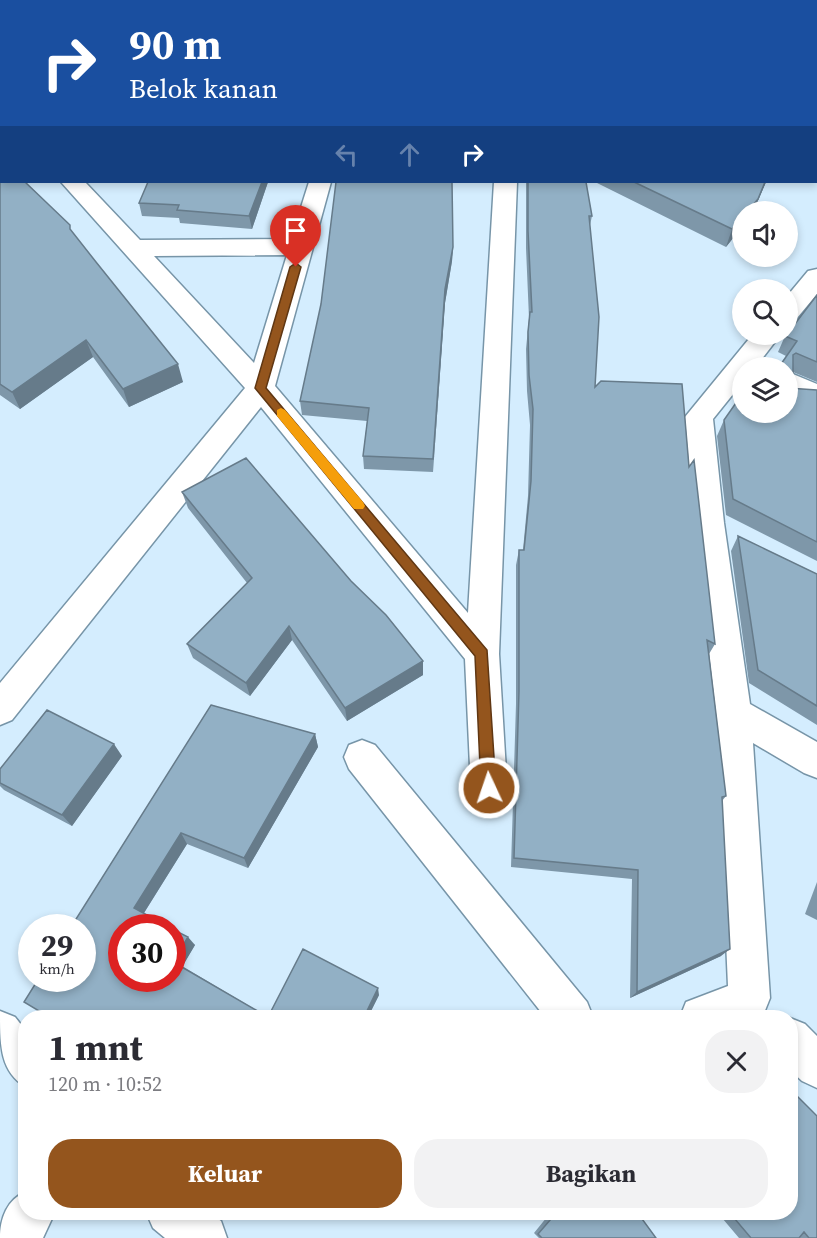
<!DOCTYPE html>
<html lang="id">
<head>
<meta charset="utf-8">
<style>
  :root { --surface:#fff; --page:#f2f2f3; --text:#2b2b33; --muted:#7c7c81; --accent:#94551d }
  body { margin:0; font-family:"Source Serif 4",serif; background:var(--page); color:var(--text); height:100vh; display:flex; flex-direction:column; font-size:22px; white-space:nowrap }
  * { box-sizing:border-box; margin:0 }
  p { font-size:20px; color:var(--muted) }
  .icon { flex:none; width:33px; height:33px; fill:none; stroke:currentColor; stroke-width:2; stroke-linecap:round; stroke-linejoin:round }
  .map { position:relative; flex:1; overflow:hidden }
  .details { position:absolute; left:18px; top:1010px; width:780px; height:210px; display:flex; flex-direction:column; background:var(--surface); border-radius:24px; box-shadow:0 3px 9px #0003 }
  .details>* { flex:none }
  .guide { position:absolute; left:0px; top:0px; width:818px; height:183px; box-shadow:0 3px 9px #0003; background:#1a4fa0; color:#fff; overflow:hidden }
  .tools { position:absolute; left:732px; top:201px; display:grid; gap:12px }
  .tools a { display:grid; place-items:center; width:66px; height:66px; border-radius:50%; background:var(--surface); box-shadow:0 3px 9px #0003; font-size:30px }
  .speed { position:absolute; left:18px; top:914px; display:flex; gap:12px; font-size:30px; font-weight:700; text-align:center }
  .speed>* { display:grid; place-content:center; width:78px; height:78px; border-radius:50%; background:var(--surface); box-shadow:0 3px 9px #0003; line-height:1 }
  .speed small { font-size:15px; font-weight:400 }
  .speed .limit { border:9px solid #d22; background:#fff; color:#111 }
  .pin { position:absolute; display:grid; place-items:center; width:51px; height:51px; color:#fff; margin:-62px -26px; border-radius:50% 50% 50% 0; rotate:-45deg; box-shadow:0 0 6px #0007 }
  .pin .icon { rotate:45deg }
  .me { position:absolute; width:66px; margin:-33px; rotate:357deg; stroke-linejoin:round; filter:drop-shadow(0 0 4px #0008) }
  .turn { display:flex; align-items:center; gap:21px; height:126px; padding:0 30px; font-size:27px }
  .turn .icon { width:78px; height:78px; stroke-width:2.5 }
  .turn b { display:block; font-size:42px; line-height:51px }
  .lanes { display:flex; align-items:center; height:57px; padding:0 30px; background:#0003; justify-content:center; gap:30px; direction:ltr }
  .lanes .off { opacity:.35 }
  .round { display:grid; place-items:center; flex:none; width:63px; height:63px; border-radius:24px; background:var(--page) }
  .head { display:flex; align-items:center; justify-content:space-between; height:102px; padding:0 30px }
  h1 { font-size:36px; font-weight:700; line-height:45px }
  .action { display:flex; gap:12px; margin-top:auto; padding:12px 30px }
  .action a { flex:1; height:69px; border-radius:24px; background:var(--accent); color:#fff; font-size:24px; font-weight:700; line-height:69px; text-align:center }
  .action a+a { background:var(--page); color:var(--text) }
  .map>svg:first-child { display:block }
</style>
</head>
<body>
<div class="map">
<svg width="817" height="1238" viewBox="0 0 817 1238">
  <rect width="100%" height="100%" fill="#d4edfe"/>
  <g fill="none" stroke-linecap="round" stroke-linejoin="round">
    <!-- minor casing -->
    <g stroke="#7795a8" stroke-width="3">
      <path id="minor" d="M 0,0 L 28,0 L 2,2 L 0,7 Z
        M 315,0 L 335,0 L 335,2 L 315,2 Z
        M 569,0 L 589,0 L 589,2 L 570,2 Z
        M 636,0 L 656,0 L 656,2 L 636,2 Z
        M 816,162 L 817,162 L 817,177 L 816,177 Z
        M 61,182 L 85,182 L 140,240 L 291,239 L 309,182 L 331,182 L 275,386 L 468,613 L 494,182 L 517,182 L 499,654 L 507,788 L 502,800 L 489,805 L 476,800 L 471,788 L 465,659 L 261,407 L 12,720 L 0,725 L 0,683 L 245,388 ZM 287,255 L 254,363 L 154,256 Z
        M 817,269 L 817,294 L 797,318 L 788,321 L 788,295 L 808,271 Z
        M 753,334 L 781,334 L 755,368 L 742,368 L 742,383 L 713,419 L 724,523 L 750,704 L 817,742 L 817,778 L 804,773 L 753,743 L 770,998 L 764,1013 L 753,1017 L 680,1017 L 686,1002 L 728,986 L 716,713 L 694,523 L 685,417 Z
        M 788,372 L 817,384 L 817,405 L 788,393 Z
        M 362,740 L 375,745 L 587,1002 L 593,1017 L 545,1017 L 349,769 L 344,757 L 349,745 Z
        M 0,1011 L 15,1017 L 26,1031 L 26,1087 C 0,1072 0,1045 0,1011 Z
        M 790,1018 L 805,1024 L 817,1036 L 817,1088 L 802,1081 L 790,1070 Z
        M 26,1192 L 26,1212 L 55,1212 L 43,1238 L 0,1238 C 0,1219 7,1199 26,1192 Z
        M 146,1212 L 208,1212 L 221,1221 L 227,1238 L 165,1238 L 153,1228 Z"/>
    </g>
    <!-- minor -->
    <use href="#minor" fill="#fff" fill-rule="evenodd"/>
  </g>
  <!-- wall -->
  <path fill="#7e97a9" d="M 659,0 L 817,0 L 817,161 L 816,160 L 816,2 L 659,2 Z
    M 0,23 L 2,182 L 72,232 L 183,382 L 129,407 L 93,357 L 20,409 L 0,395 Z
    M 268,182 L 252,229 L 180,223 L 179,218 L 142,216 L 139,203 Z
    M 526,182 L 586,182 L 592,216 L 590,225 L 595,387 L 689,467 L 715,644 L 709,654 L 726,796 L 722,801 L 721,956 L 630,998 L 632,879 L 511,867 L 516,704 L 516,565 L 519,550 L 523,550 L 528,496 L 530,425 L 527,391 L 526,349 L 529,318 L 526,248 Z
    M 595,182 L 766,182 L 753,212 L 726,247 Z
    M 453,247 L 452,261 L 445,303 L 433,472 L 364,469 L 363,456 L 367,421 L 302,415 L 300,401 Z
    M 817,295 L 817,382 L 793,372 L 788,386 L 788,368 L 778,368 L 786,356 L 778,352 L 785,336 Z
    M 817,390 L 817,561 L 726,515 L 717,436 L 724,420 L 742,412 Z
    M 182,492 L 351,581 L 423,661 L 423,675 L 347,721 L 292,640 L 250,696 L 193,658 L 187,644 L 247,583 L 188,508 Z
    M 738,536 L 817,574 L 817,725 L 749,683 L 731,551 Z
    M 211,705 L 315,734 L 318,747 L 248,868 L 187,844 L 144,913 L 195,945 L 182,966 L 268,1017 L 379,995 L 368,1017 L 49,1017 Z
    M 122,756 L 72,826 L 4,790 L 0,786 L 0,769 Z
    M 817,882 L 817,920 L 805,914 Z
    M 551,1212 L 637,1212 L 656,1238 L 539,1238 L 534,1233 Z
    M 717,1212 L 790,1212 L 817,1238 L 739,1238 Z"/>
  <!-- shaded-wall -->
  <path fill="#667b8a" d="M 130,0 L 140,0 L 140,2 L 130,2 Z
    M 262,182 L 268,182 L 252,229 L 249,216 Z
    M 765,182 L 766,182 L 753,212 L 747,212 Z
    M 742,217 L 742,227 L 726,247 L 732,229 Z
    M 453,247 L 452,261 L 445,303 L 433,472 L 445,289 Z
    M 86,340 L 93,357 L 20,409 L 12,392 Z
    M 178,364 L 183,382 L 129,407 L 123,389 Z
    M 289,626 L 292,640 L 250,696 L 246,683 Z
    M 423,661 L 423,675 L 347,721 L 345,708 Z
    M 315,734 L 318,747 L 248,868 L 244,858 Z
    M 114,744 L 122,756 L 72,826 L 62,815 Z
    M 181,833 L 187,844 L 142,916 L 134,908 Z
    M 188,937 L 195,945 L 181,969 L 173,962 Z
    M 730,949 L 721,956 L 630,998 L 637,992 Z
    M 378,988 L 379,995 L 368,1017 L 364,1017 Z"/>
  <!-- building -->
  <path fill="#92b0c5" stroke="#667b8a" stroke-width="1.5" d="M 16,0 L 130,0 L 130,2 L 15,2 Z
    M 227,0 L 276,0 L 276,2 L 227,2 Z
    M 664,0 L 817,0 L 817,141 L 816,140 L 816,2 L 664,2 Z
    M 0,23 L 2,23 L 2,182 L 25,182 L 70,225 L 70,229 L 96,262 L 178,364 L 123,389 L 86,340 L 12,392 L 0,384 Z
    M 148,182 L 262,182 L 249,216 L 177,210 L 179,205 L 139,203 Z
    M 336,182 L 452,182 L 453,247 L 445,289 L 433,459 L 363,456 L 369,408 L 300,401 L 321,304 Z
    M 528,182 L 586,182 L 592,216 L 589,216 L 599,317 L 595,387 L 601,381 L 682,384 L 689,467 L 694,460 L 715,644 L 707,640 L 726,796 L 722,797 L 730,949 L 637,992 L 638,870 L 514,858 L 519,691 L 519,550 L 524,550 L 531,481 L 533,409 L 529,375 L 528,332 L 530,312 L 532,312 L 528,231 Z
    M 634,182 L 765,182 L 758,199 L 747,212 L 742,212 L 742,217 L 732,229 Z
    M 817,295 L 817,362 L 796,353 L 793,355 L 793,373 L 788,371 L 788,368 L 779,367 L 797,341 L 785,336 L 788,334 L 788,333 Z
    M 788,388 L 817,390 L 817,542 L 733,499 L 724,420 L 738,400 L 742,402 L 742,412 L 788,412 Z
    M 246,458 L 351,581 L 386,615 L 423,661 L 345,708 L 289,626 L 246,683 L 187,644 L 252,578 L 182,492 Z
    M 738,536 L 817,574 L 817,706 L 758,670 Z
    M 211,705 L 315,734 L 244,858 L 181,833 L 134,908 L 169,927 L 122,927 L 122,978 L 172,978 L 172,929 L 188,937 L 173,962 L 268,1017 L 303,949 L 378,988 L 364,1017 L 49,1017 L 24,1002 L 39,978 L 82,978 L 82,927 L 71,927 Z
    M 47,710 L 114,744 L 62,815 L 0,783 L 0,769 Z
    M 790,1089 L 817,1116 L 817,1238 L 809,1238 L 804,1232 L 799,1238 L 751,1238 L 729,1212 L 790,1212 Z
    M 557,1212 L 637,1212 L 656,1238 L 542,1238 L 538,1234 Z"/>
  <!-- route -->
  <path fill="#94551d" stroke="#603713" stroke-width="1.5" d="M 296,263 L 301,267 L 266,388 L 487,650 L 496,788 L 494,793 L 489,795 L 483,793 L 481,788 L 475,656 L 255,388 L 290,267 Z"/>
  <!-- slow -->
  <path fill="#f59e0b" d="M 281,408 L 285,410 L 363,502 L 365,506 L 363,509 L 354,509 L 277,416 L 277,410 Z"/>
</svg>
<div class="tools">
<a><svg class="icon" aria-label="sound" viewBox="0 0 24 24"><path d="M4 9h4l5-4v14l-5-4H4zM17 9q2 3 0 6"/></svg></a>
<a><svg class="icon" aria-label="search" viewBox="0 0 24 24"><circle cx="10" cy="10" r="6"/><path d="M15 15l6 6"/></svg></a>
<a><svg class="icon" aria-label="layers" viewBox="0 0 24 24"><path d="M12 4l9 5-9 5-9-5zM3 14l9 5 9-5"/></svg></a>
</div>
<div class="speed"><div>29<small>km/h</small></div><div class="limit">30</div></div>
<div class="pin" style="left:296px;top:267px;background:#d93025"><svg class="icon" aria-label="arrive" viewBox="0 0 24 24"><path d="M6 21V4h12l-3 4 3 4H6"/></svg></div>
<svg class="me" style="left:489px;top:788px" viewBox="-20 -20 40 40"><circle r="17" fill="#94551d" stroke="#fff" stroke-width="3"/><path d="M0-11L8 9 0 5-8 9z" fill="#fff"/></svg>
<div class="guide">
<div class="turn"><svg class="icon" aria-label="right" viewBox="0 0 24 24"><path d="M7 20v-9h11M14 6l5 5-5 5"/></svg><div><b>90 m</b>Belok kanan</div></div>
<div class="lanes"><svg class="icon off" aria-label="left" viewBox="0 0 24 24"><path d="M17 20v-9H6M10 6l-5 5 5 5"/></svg><svg class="icon off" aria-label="ahead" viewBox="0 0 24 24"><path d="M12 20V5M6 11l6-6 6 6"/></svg><svg class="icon" aria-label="right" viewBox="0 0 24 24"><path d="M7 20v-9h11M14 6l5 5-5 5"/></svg></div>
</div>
<section class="details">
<div class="head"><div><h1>1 mnt</h1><p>120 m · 10:52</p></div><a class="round"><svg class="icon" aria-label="close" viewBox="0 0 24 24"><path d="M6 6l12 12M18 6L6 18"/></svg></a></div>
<div class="action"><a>Keluar</a><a>Bagikan</a></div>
</section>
</div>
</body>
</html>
